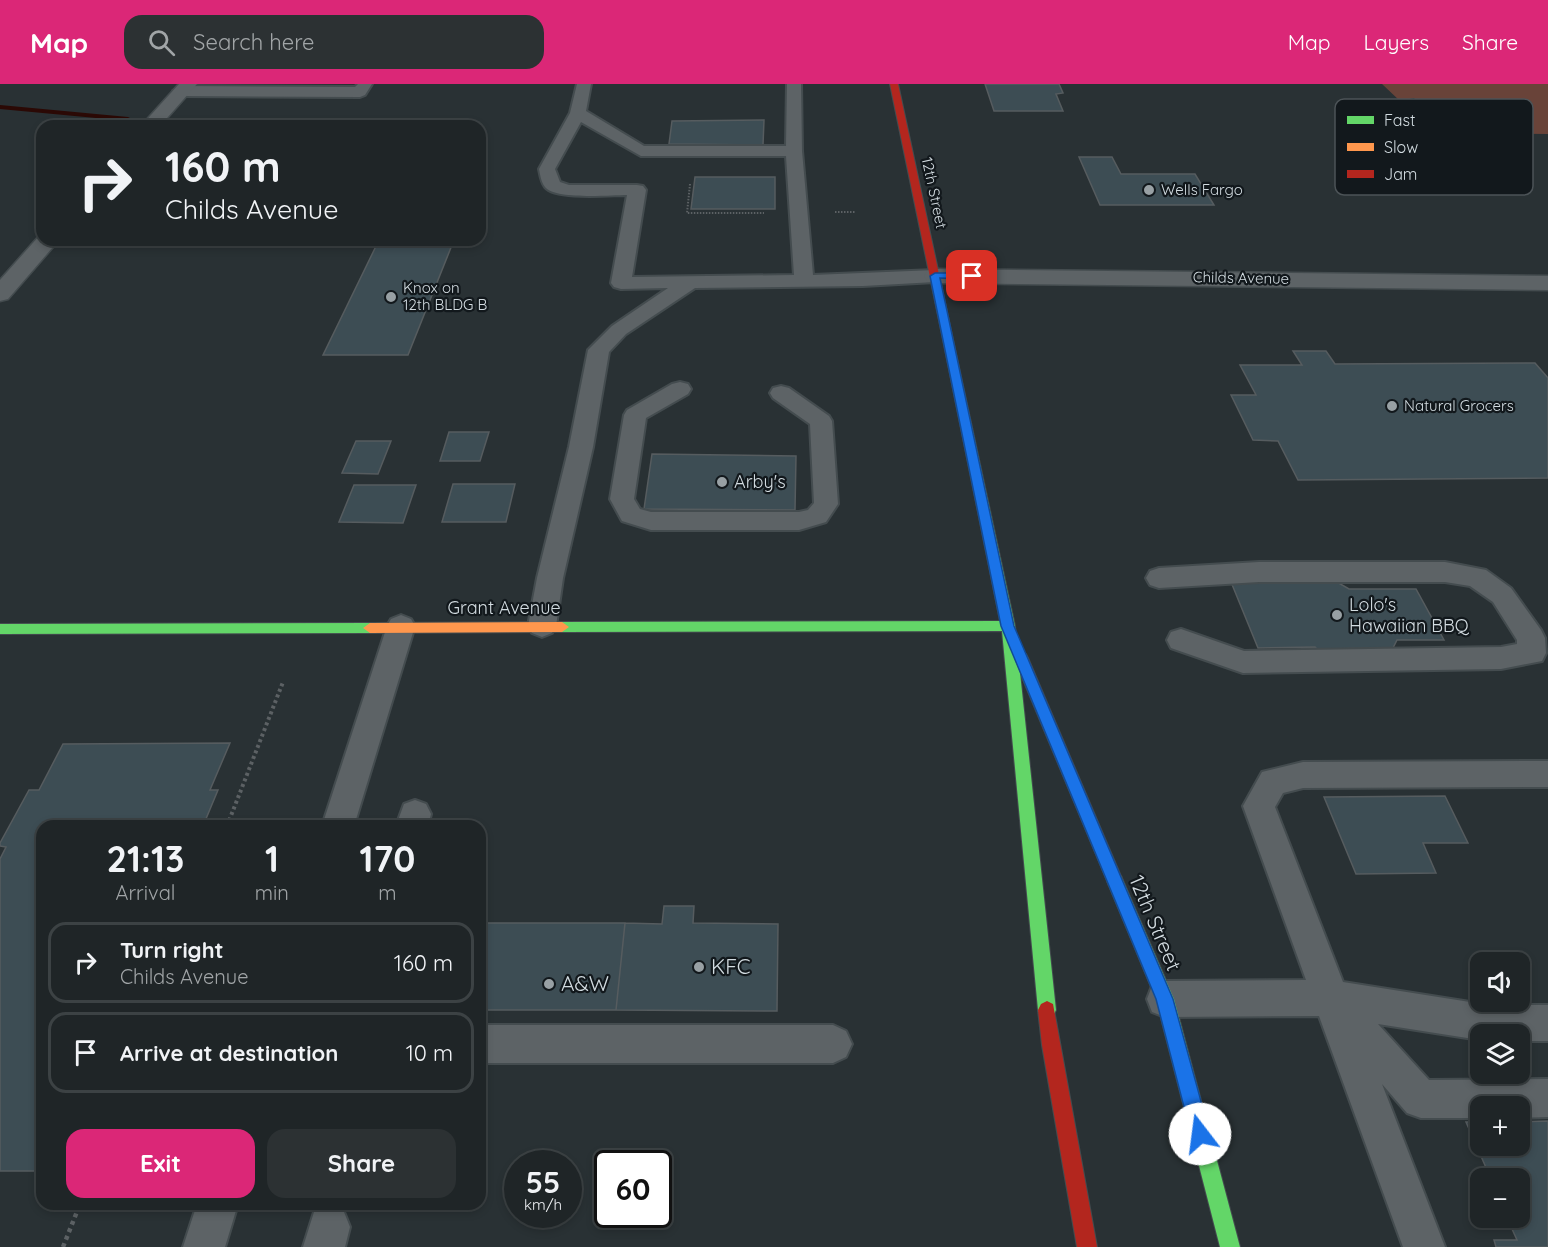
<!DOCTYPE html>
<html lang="en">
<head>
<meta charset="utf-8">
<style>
  :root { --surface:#1f2527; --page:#2c3133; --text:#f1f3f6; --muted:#a1a5a7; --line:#3c4244; --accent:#db2777 }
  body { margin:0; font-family:Quicksand,sans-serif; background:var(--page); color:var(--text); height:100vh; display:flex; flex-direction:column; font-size:22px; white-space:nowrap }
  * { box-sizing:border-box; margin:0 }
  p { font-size:20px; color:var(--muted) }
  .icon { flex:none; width:33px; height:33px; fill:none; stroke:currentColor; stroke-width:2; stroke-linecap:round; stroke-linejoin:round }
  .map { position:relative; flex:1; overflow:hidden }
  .drawer { position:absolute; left:36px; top:736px; width:450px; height:390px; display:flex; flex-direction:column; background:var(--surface); border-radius:18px; box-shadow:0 3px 9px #0003,0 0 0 2px var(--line) }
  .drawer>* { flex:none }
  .top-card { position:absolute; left:36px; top:36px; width:450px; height:126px; border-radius:18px; box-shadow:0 3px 9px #0003,0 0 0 2px var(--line); background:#1f2527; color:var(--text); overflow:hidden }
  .controls { position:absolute; left:1470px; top:868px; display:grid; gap:12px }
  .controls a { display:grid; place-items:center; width:60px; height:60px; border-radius:12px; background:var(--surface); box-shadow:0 3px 9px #0003,0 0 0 2px var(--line); font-size:30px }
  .speed { position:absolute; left:504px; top:1066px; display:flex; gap:12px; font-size:30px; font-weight:700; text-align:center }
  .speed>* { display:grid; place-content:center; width:78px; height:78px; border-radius:50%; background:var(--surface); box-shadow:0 3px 9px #0003,0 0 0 2px var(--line); line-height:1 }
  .speed small { font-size:15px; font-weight:400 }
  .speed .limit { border:3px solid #111; border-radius:9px; background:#fff; color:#111 }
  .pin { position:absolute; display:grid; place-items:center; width:51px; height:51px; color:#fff; margin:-26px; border-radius:12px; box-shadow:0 3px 9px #0006 }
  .me { position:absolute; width:66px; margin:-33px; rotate:345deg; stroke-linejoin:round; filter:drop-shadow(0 0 4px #0008) }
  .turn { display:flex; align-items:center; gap:21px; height:126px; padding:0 30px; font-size:27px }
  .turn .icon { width:78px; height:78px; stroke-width:2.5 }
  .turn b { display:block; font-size:42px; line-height:51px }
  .eta { display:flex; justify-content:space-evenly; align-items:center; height:102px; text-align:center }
  .eta b { font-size:36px; font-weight:700; line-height:42px }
  .cta { display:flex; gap:12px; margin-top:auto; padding:12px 30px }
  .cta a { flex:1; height:69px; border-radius:18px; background:var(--accent); color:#fff; font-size:24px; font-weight:700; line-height:69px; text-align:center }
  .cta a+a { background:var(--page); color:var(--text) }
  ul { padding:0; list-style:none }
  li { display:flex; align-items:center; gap:18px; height:81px; margin:0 12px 9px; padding:0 18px; border:3px solid var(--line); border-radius:18px }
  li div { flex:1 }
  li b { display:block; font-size:22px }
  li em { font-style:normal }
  header { display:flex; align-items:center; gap:36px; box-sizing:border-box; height:84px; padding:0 30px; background:var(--accent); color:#fff }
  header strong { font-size:28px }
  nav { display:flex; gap:33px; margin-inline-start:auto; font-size:21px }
  .search { width:420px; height:54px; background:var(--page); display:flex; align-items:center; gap:15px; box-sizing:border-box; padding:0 21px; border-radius:18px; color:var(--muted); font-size:22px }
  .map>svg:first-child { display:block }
</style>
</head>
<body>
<header>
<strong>Map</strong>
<div class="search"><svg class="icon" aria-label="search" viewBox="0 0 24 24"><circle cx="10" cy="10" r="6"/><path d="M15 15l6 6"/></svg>Search here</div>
<nav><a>Map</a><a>Layers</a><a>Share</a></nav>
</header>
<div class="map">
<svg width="1548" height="1163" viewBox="0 0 1548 1163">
  <rect width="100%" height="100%" fill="#293134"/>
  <!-- green -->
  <path fill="#694339" d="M 1382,0 L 1548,0 L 1548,50 L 1478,49 L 1454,26 L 1440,26 L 1475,63 L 1441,63 L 1433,53 L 1442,47 L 1414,14 L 1400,17 Z"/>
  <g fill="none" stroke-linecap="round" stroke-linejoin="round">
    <!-- stream -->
    <path fill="#2b0905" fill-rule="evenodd" d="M 0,21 L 128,33 L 132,35 L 128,37 L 0,25 Z"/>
  </g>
  <!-- building -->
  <path fill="#3d4d54" stroke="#565c5f" stroke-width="1.5" d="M 985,0 L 1059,0 L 1063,9 L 1056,10 L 1063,27 L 994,27 Z
    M 764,36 L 763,61 L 669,60 L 672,37 Z
    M 1079,73 L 1112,73 L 1121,90 L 1195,90 L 1214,121 L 1100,121 Z
    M 695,93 L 775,93 L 775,125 L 691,125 Z
    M 379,156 L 454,156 L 408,271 L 323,271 Z
    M 1293,267 L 1326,267 L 1335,280 L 1535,279 L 1548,294 L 1548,394 L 1298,396 L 1278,357 L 1253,356 L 1231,311 L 1256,311 L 1240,281 L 1302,281 Z
    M 449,348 L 489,348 L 480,377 L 440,377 Z
    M 356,357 L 391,357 L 378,390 L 342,389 Z
    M 652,370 L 796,372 L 795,426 L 644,425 Z
    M 453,400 L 515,400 L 506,438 L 442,438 Z
    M 354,401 L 416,401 L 403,439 L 339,438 Z
    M 1231,498 L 1337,498 L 1349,505 L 1416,505 L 1444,556 L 1397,556 L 1392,566 L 1320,568 L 1315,563 L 1258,564 Z
    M 230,659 L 210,706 L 218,706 L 203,742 L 42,742 L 42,1087 L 0,1087 L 0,775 L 6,763 L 0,762 L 0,759 L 29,706 L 39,706 L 63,660 Z
    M 1445,712 L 1468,759 L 1423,759 L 1436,789 L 1356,790 L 1324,713 Z
    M 664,822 L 694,822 L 693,839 L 778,840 L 777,927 L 616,926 L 625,839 L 662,840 Z
    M 487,839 L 625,839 L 616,926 L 480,926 L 480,874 Z
    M 1548,1037 L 1548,1163 L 1496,1163 L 1494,1156 L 1517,1156 L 1507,1134 L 1520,1134 L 1520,1095 L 1491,1095 L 1466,1038 L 1480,1038 L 1480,1062 L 1520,1062 L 1520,1038 Z"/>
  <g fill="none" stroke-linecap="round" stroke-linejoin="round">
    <!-- lane casing -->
    <g stroke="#444c4f" stroke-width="4">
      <path id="lane" d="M 358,0 L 372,0 L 365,11 L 360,13 L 181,12 L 173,7 L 181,2 L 355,3 Z
        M 577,0 L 591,0 L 586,27 L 644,62 L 786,62 L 787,0 L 801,0 L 802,67 L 813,191 L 935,186 L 942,188 L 945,192 L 942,196 L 935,198 L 863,202 L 695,204 L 626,250 L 609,268 L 593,363 L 563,494 L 556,542 L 552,549 L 542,553 L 532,549 L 528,542 L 537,494 L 569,363 L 588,266 L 612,242 L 668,204 L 621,205 L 614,203 L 611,199 L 627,111 C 610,111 555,116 545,103 C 541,98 540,90 539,85 L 570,29 ZM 581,38 L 641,72 L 786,72 L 794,191 L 632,193 L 646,106 L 643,102 L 637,101 L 569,101 L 560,98 L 555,85 Z
        M 680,298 L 688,300 L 691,305 L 688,310 L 646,334 L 634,415 L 640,425 L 651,428 L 799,428 L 808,426 L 814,419 L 810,340 L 773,314 L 770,309 L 773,304 L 781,302 L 789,304 L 829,332 L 832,337 L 838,420 L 826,438 L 799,446 L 651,446 L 622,437 L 610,415 L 624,331 L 627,326 L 672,300 Z
        M 1259,478 L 1445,478 L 1486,486 L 1511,504 L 1541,546 L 1545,554 L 1546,569 L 1542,577 L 1501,585 L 1243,589 L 1171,564 L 1167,556 L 1171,548 L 1181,545 L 1244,567 L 1501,563 L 1517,560 L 1517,556 L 1493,518 L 1470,502 L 1445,498 L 1259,498 L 1159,504 L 1150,501 L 1146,494 L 1150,487 L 1159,484 Z
        M 401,531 L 411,535 L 415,542 L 354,742 L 322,742 L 387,542 L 391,535 Z
        M 1548,677 L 1548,703 L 1303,704 L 1283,709 L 1275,723 L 1343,898 L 1489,921 L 1548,921 L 1548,957 L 1520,957 L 1520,951 L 1480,951 L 1480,956 L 1378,940 L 1429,996 L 1548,995 L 1548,1033 L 1520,1034 L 1520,1023 L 1480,1023 L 1480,1034 L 1421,1034 L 1407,1029 L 1382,1000 L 1445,1163 L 1403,1163 L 1319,932 L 1165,933 L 1152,928 L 1147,915 L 1152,902 L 1165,897 L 1306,896 L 1243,722 L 1262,688 L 1303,678 Z
        M 415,716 L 426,720 L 431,730 L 428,742 L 396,742 L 404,720 Z
        M 480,941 L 833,941 L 846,947 L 852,960 L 846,973 L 833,979 L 480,979 Z
        M 197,1120 L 238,1120 L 225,1163 L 183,1163 Z
        M 329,1122 L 344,1128 L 350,1143 L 345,1163 L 303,1163 L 314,1128 Z"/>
    </g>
    <!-- street casing -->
    <g stroke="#444c4f" stroke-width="3">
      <path id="street" d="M 179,0 L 197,0 L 160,42 L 141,42 Z
        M 40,151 L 42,156 L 59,156 L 8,215 L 0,217 L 0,196 Z
        M 935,185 L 1548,192 L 1548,206 L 935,199 L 927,197 L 924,192 L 927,187 Z"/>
    </g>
    <!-- fast casing -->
    <g stroke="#444c4f" stroke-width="2">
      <path id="fast" d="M 947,248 L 952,251 L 1015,542 L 1056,926 L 1053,932 L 1047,935 L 1041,932 L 1038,926 L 1002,547 L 562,548 L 555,543 L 562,538 L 1000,537 L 942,251 Z
        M 370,539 L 377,544 L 370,549 L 0,550 L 0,540 Z
        M 1115,790 L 1121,792 L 1174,915 L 1240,1163 L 1220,1163 L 1156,915 L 1107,797 L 1109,792 Z"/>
    </g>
    <!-- slow casing -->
    <g stroke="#444c4f" stroke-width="2">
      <path id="slow" d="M 562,538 L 569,543 L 562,548 L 370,549 L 363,544 L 370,539 Z"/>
    </g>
    <!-- jam casing -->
    <g stroke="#444c4f" stroke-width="2">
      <path id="jam" d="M 890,0 L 898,0 L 952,251 L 947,254 L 942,251 Z
        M 1021,569 L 1026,570 L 1028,574 L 1123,797 L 1121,802 L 1115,804 L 1109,802 L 1107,797 L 1014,574 L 1016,570 Z
        M 1047,917 L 1053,920 L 1097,1163 L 1077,1163 L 1042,961 L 1038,926 L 1041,920 Z"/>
    </g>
    <!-- path-far2 -->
    <path stroke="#5c6164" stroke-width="2" stroke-dasharray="1.5 1.5" stroke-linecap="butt" d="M 690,100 L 687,129 L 764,129
      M 835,128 L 855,128"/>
    <!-- path-far1 -->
    <path stroke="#5c6164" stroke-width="4" stroke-dasharray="3 3" stroke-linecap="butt" d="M 227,742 L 283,598"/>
    <!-- path -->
    <path stroke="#5c6164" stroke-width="4.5" stroke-dasharray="4 4" stroke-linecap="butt" d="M 63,1163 L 80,1120"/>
    <!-- lane -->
    <use href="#lane" fill="#5d6366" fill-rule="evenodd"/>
    <!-- street -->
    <use href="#street" fill="#5d6366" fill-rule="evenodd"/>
    <!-- fast -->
    <use href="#fast" fill="#63d668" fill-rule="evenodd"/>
    <!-- slow -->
    <use href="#slow" fill="#ff974d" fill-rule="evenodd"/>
    <!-- jam -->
    <use href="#jam" fill="#b3261e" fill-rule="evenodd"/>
  </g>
  <!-- route -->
  <path fill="#1a73e8" stroke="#114b97" stroke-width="1.5" d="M 935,189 L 972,189 L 976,192 L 972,195 L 940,194 L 1014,542 L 1173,915 L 1210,1050 L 1207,1057 L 1200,1060 L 1194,1057 L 1191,1050 L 1156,915 L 1001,542 L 930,192 Z"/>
  <!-- markers -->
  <g fill="#98a0a4" stroke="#12181c" stroke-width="2">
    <circle cx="1149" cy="106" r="6"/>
    <circle cx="391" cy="213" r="6"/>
    <circle cx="1392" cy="322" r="6"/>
    <circle cx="722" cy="398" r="6"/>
    <circle cx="1337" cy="531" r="6"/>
    <circle cx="699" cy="883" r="6"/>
    <circle cx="549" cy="900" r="6"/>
  </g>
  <g text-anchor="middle" stroke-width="4.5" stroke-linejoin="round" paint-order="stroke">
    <!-- far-poi labels -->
    <g font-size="15" fill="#d3dce1" stroke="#12181c" text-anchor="start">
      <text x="1161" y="111">Wells Fargo</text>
      <text x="403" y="209">Knox on<tspan x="403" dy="17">12th BLDG B</tspan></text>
      <text x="1404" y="327">Natural Grocers</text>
    </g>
    <!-- far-street labels -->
    <g font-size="15" fill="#d3dce1" stroke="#12181c">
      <text transform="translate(934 109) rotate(78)" y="5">12th Street</text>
      <text transform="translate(1241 194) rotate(1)" y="5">Childs Avenue</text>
    </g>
    <!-- poi labels -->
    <g font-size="18" fill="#d3dce1" stroke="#12181c" text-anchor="start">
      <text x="734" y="404">Arby's</text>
      <text x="1349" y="527">Lolo's<tspan x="1349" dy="21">Hawaiian BBQ</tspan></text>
    </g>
    <!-- street labels -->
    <g font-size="18" fill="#d3dce1" stroke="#12181c">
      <text x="504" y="530">Grant Avenue</text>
    </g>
    <!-- near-street labels -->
    <g font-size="21" fill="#d3dce1" stroke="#12181c">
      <text transform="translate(1155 839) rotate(67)" y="7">12th Street</text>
    </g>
    <!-- near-poi labels -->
    <g font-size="21" fill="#d3dce1" stroke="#12181c" text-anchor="start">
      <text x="711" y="890">KFC</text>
      <text x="561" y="907">A&amp;W</text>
    </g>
  </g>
  <!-- legend -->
  <rect x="1335" y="15" width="198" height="96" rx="9" fill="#12181c" stroke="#4c5357" stroke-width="1.5"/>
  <rect x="1347" y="32" width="27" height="8" fill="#63d668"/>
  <rect x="1347" y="59" width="27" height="8" fill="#ff974d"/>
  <rect x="1347" y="86" width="27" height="8" fill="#b3261e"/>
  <g font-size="16" fill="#d3dce1">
    <text x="1384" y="42">Fast</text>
    <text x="1384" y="69">Slow</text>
    <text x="1384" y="96">Jam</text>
  </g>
</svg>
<div class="controls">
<a><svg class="icon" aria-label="sound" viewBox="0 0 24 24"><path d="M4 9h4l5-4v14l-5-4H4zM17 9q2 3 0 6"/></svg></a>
<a><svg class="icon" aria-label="layers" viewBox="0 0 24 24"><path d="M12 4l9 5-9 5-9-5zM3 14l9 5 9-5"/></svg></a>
<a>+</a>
<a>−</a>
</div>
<div class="speed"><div>55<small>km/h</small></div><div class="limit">60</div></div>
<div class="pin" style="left:972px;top:192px;background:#d93025"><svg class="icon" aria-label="arrive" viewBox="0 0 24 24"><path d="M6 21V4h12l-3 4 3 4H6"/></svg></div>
<svg class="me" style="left:1200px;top:1050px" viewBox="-20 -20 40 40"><circle r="19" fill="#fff"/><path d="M0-13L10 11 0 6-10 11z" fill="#1a73e8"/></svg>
<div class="top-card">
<div class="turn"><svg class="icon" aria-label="right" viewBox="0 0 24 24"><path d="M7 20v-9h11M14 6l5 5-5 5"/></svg><div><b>160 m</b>Childs Avenue</div></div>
</div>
<section class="drawer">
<div class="eta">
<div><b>21:13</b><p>Arrival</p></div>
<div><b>1</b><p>min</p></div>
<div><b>170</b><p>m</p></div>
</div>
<ul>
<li><svg class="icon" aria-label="right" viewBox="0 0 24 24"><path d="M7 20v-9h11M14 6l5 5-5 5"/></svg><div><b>Turn right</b><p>Childs Avenue</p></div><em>160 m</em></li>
<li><svg class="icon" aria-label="arrive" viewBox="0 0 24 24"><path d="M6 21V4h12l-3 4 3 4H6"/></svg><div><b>Arrive at destination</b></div><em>10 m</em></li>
</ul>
<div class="cta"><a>Exit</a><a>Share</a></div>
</section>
</div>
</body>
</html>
